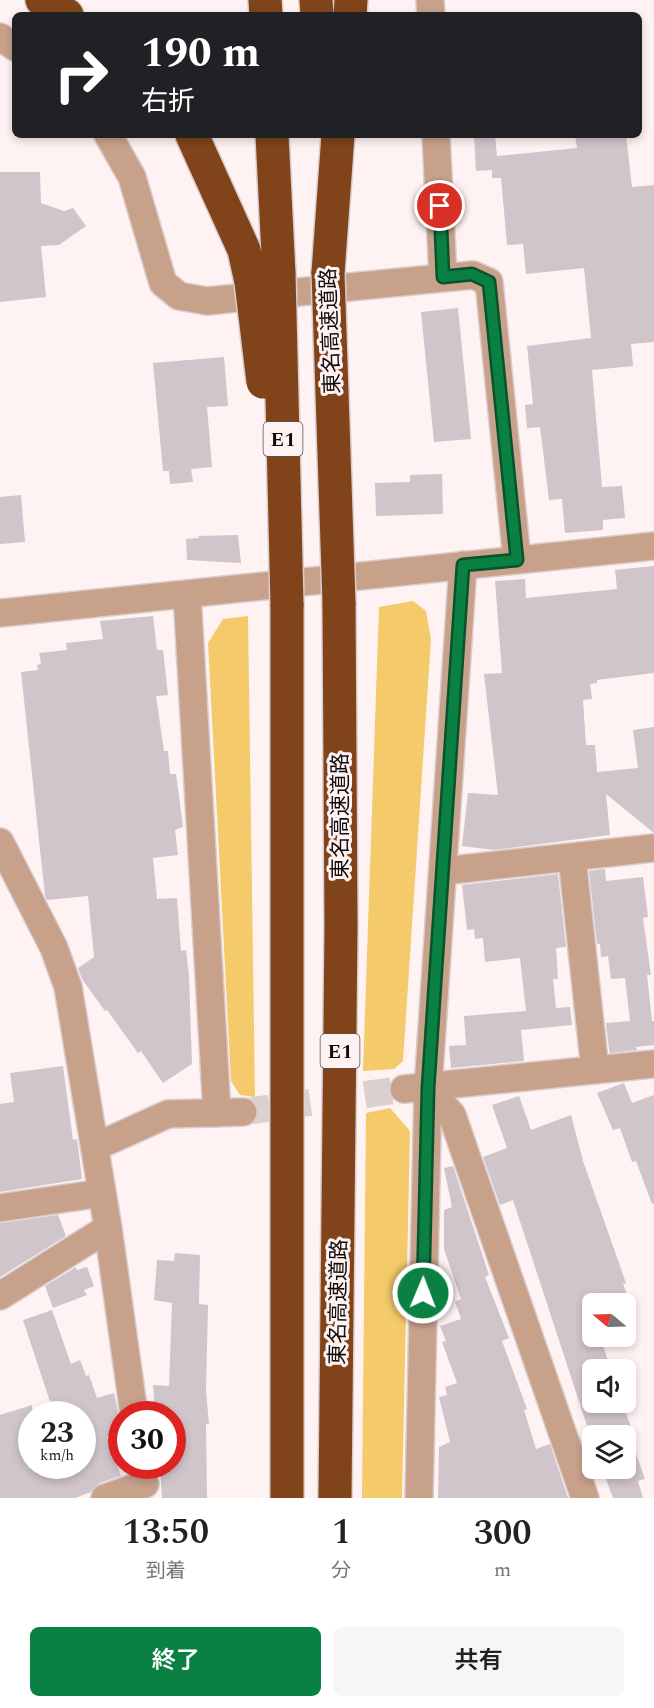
<!DOCTYPE html>
<html lang="ja">
<head>
<meta charset="utf-8">
<style>
  :root { --surface:#fff; --page:#f6f6f6; --text:#222; --muted:#767676; --accent:#0b8043 }
  body { margin:0; font-family:Spectral,"Noto Sans JP",serif; background:var(--page); color:var(--text); height:100vh; display:flex; flex-direction:column; font-size:22px; white-space:nowrap }
  * { box-sizing:border-box; margin:0 }
  p { font-size:20px; color:var(--muted) }
  .icon { flex:none; width:33px; height:33px; fill:none; stroke:currentColor; stroke-width:2; stroke-linecap:round; stroke-linejoin:round }
  .map { position:relative; height:1498px; overflow:hidden }
  .side { display:flex; flex-direction:column; background:var(--surface); flex:1 }
  .side>* { flex:none }
  .banner { position:absolute; left:12px; top:12px; width:630px; height:126px; border-radius:9px; box-shadow:0 3px 9px #0003; background:#202124; color:#fff; overflow:hidden }
  .needle { width:39px; rotate:289deg }
  .fabs { position:absolute; left:582px; top:1293px; display:grid; gap:12px }
  .fabs a { display:grid; place-items:center; width:54px; height:54px; border-radius:9px; background:var(--surface); box-shadow:0 3px 9px #0003; font-size:30px }
  .speed { position:absolute; left:18px; top:1401px; display:flex; gap:12px; font-size:30px; font-weight:700; text-align:center }
  .speed>* { display:grid; place-content:center; width:78px; height:78px; border-radius:50%; background:var(--surface); box-shadow:0 3px 9px #0003; line-height:1 }
  .speed small { font-size:15px; font-weight:400 }
  .speed .limit { border:9px solid #d22; background:#fff; color:#111 }
  .pin { position:absolute; display:grid; place-items:center; width:51px; height:51px; color:#fff; margin:-26px; border:3px solid #fff; border-radius:50%; box-shadow:0 2px 6px #0007 }
  .me { position:absolute; width:66px; margin:-33px; rotate:1deg; stroke-linejoin:round; filter:drop-shadow(0 0 4px #0008) }
  .turn { display:flex; align-items:center; gap:21px; height:126px; padding:0 30px; font-size:27px }
  .turn .icon { width:78px; height:78px; stroke-width:2.5 }
  .turn b { display:block; font-size:42px; line-height:51px }
  .eta { display:flex; justify-content:space-evenly; align-items:center; height:102px; text-align:center }
  .eta b { font-size:36px; font-weight:600; line-height:42px }
  .action { display:flex; gap:12px; margin-top:auto; padding:12px 30px }
  .action a { flex:1; height:69px; border-radius:9px; background:var(--accent); color:#fff; font-size:24px; font-weight:600; line-height:69px; text-align:center }
  .action a+a { background:var(--page); color:var(--text) }
  .map>svg:first-child { display:block }
</style>
</head>
<body>
<div class="map">
<svg width="654" height="1498" viewBox="0 0 654 1498">
  <rect width="100%" height="100%" fill="#fff2f2"/>
  <!-- green -->
  <path fill="#f4ca6a" d="M 413,601 L 426,611 L 431,639 L 403,1061 L 394,1069 L 363,1071 L 379,607 Z
    M 248,616 L 255,1097 L 240,1095 L 231,1081 L 208,643 L 223,619 Z
    M 390,1108 L 410,1131 L 402,1498 L 362,1498 L 366,1113 Z"/>
  <!-- building -->
  <path fill="#d1c5cc" d="M 495,135 L 497,156 L 577,148 L 575,135 L 626,135 L 632,187 L 654,185 L 654,342 L 631,344 L 633,366 L 592,370 L 602,487 L 622,486 L 625,518 L 603,520 L 603,530 L 565,533 L 562,499 L 549,500 L 540,427 L 527,428 L 525,405 L 533,404 L 527,346 L 591,338 L 584,268 L 526,274 L 523,244 L 507,245 L 501,178 L 492,178 L 492,170 L 476,171 L 474,136 Z
    M 0,172 L 40,172 L 41,203 L 64,211 L 73,208 L 86,226 L 59,245 L 41,246 L 46,297 L 0,302 Z
    M 458,308 L 471,439 L 434,442 L 421,312 Z
    M 224,357 L 228,406 L 207,407 L 212,467 L 191,469 L 193,482 L 170,484 L 169,471 L 163,471 L 153,363 Z
    M 442,474 L 443,514 L 376,516 L 375,483 L 410,482 L 410,475 Z
    M 21,495 L 25,542 L 0,544 L 0,497 Z
    M 238,535 L 241,563 L 187,560 L 186,539 L 199,538 L 198,536 Z
    M 654,566 L 654,673 L 597,680 L 597,683 L 590,684 L 592,699 L 583,700 L 586,745 L 595,745 L 597,772 L 638,768 L 633,730 L 654,727 L 654,833 L 606,794 L 610,835 L 494,850 L 462,846 L 468,793 L 498,795 L 484,674 L 502,673 L 495,581 L 525,579 L 526,598 L 617,589 L 615,570 Z
    M 153,616 L 157,650 L 163,650 L 168,695 L 156,696 L 164,751 L 168,751 L 170,774 L 176,774 L 183,827 L 175,830 L 178,855 L 153,858 L 157,899 L 177,898 L 181,951 L 186,950 L 189,975 L 192,1064 L 163,1083 L 141,1051 L 138,1053 L 107,1010 L 105,1011 L 82,979 L 78,968 L 94,957 L 88,896 L 47,900 L 45,896 L 21,672 L 38,670 L 37,665 L 41,664 L 39,653 L 67,650 L 66,643 L 103,639 L 100,621 Z
    M 605,869 L 606,881 L 643,877 L 648,917 L 643,918 L 651,975 L 647,975 L 652,1021 L 654,1021 L 654,1045 L 636,1047 L 637,1050 L 610,1053 L 609,1049 L 606,1023 L 630,1021 L 625,978 L 611,979 L 608,956 L 601,957 L 600,944 L 597,944 L 589,871 Z
    M 558,874 L 566,947 L 556,948 L 558,979 L 553,979 L 556,1008 L 570,1007 L 572,1025 L 521,1030 L 524,1061 L 451,1068 L 449,1046 L 466,1045 L 464,1016 L 526,1011 L 520,958 L 485,962 L 483,938 L 475,939 L 474,929 L 467,930 L 462,885 Z
    M 63,1066 L 73,1140 L 77,1139 L 82,1179 L 0,1192 L 0,1104 L 14,1102 L 10,1073 Z
    M 624,1083 L 632,1103 L 654,1095 L 654,1204 L 652,1204 L 636,1161 L 632,1162 L 620,1128 L 613,1130 L 597,1093 Z
    M 519,1096 L 531,1130 L 571,1115 L 583,1161 L 626,1283 L 623,1284 L 632,1307 L 626,1309 L 626,1304 L 592,1304 L 592,1336 L 600,1336 L 611,1370 L 592,1370 L 592,1402 L 622,1402 L 632,1430 L 628,1431 L 645,1479 L 638,1481 L 643,1498 L 613,1498 L 602,1468 L 626,1468 L 626,1436 L 592,1436 L 592,1441 L 513,1200 L 500,1205 L 483,1157 L 507,1148 L 492,1105 Z
    M 453,1166 L 489,1275 L 485,1277 L 509,1338 L 502,1341 L 527,1409 L 524,1410 L 536,1449 L 550,1444 L 568,1498 L 438,1498 L 439,1447 L 450,1442 L 439,1397 L 447,1395 L 445,1387 L 457,1383 L 442,1342 L 446,1341 L 440,1326 L 461,1319 L 455,1302 L 461,1299 L 444,1249 L 444,1210 L 452,1207 L 444,1168 Z
    M 58,1215 L 66,1236 L 0,1277 L 0,1223 Z
    M 175,1253 L 200,1255 L 199,1304 L 208,1305 L 206,1390 L 209,1424 L 206,1424 L 207,1498 L 162,1498 L 160,1466 L 172,1466 L 172,1414 L 155,1414 L 153,1385 L 169,1386 L 172,1303 L 154,1300 L 157,1260 L 174,1261 Z
    M 76,1267 L 77,1270 L 87,1267 L 94,1286 L 84,1290 L 87,1295 L 53,1308 L 45,1286 Z
    M 52,1310 L 71,1364 L 80,1360 L 86,1376 L 89,1375 L 97,1398 L 114,1393 L 122,1431 L 107,1437 L 121,1476 L 100,1483 L 91,1492 L 75,1498 L 0,1498 L 0,1415 L 32,1405 L 32,1466 L 82,1466 L 82,1414 L 54,1414 L 23,1320 Z"/>
  <g fill="none" stroke-linecap="round" stroke-linejoin="round">
    <!-- minor-tunnel -->
    <path stroke="#dbcfcf" stroke-width="27" stroke-dasharray="27 14" stroke-linecap="butt" d="M 243,1112 L 404,1089"/>
    <!-- minor casing -->
    <g stroke="#d9cdcd" stroke-width="30">
      <path id="minor" d="M 430,0 L 431,15
        M 0,37 L 15,47
        M 108,135 L 132,177 L 163,283 L 179,296 L 207,301 L 473,275 L 489,282 L 517,560
        M 436,135 L 443,277
        M 187,594 L 217,1113
        M 0,613 L 654,546
        M 0,842 L 54,948 L 68,987 L 108,1228 L 134,1414
        M 572,857 L 595,1070
        M 443,871 L 654,848
        M 428,1088 L 452,1115 L 585,1498
        M 404,1089 L 654,1064
        M 95,1147 L 168,1114 L 243,1112
        M 0,1208 L 102,1193
        M 0,1296 L 108,1228
        M 105,1498 L 145,1484
        M 419,1498 L 428,1088 L 463,565"/>
    </g>
    <!-- highway casing -->
    <g stroke="#d9cdcd" stroke-width="36">
      <path id="highway" d="M 42,0 L 67,15
        M 265,0 L 266,15
        M 316,0 L 317,15
        M 350,15 L 351,0
        M 192,135 L 244,250 L 251,282
        M 272,135 L 279,274
        M 328,273 L 338,135
        M 287,604 L 287,1498
        M 335,1498 L 341,927 L 339,603"/>
    </g>
    <!-- minor -->
    <use href="#minor" stroke="#c8a18b" stroke-width="27"/>
    <!-- highway -->
    <use href="#highway" stroke="#81441a" stroke-width="33"/>
    <!-- highway-bridge casing -->
    <g stroke="#d9cdcd" stroke-width="36" stroke-linecap="butt">
      <path id="highway-bridge" d="M 328,273 L 339,603
        M 279,274 L 287,604
        M 251,282 L 263,382"/>
    </g>
    <!-- highway-bridge -->
    <use href="#highway-bridge" stroke="#81441a" stroke-width="33"/>
  </g>
  <g fill="none" stroke-linecap="round" stroke-linejoin="round">
    <!-- route casing -->
    <g stroke="#07532c" stroke-width="15">
      <path id="route" d="M 423,1293 L 428,1088 L 463,565 L 517,560 L 489,282 L 472,274 L 443,277 L 440,206"/>
    </g>
    <!-- route -->
    <use href="#route" stroke="#0b8043" stroke-width="10"/>
  </g>
  <g text-anchor="middle" stroke-width="6" stroke-linejoin="round" paint-order="stroke">
    <!-- shield labels -->
    <g fill="#fff2f2" stroke="#585050" stroke-width="1.5">
      <rect x="263.5" y="422" width="39" height="34" rx="4.5"/>
      <rect x="320.5" y="1034" width="39" height="34" rx="4.5"/>
    </g>
    <g font-size="20" font-weight="bold" fill="#100b0b">
      <text x="283" y="446">E1</text>
      <text x="340" y="1058">E1</text>
    </g>
    <!-- street labels -->
    <g font-size="21" fill="#100b0b" stroke="#fff2f2">
      <text transform="translate(330 331) rotate(-92)" y="7">東名高速道路</text>
      <text transform="translate(340 816) rotate(-90)" y="7">東名高速道路</text>
      <text transform="translate(338 1302) rotate(-89)" y="7">東名高速道路</text>
    </g>
  </g>
</svg>
<div class="fabs">
<a><svg class="needle" viewBox="-14 -14 28 28"><path d="M0-13l5 13h-10z" fill="#e53935"/><path d="M0 13l5-13h-10z" fill="#767676"/></svg></a>
<a><svg class="icon" aria-label="sound" viewBox="0 0 24 24"><path d="M4 9h4l5-4v14l-5-4H4zM17 9q2 3 0 6"/></svg></a>
<a><svg class="icon" aria-label="layers" viewBox="0 0 24 24"><path d="M12 4l9 5-9 5-9-5zM3 14l9 5 9-5"/></svg></a>
</div>
<div class="speed"><div>23<small>km/h</small></div><div class="limit">30</div></div>
<div class="pin" style="left:440px;top:206px;background:#d93025"><svg class="icon" aria-label="arrive" viewBox="0 0 24 24"><path d="M6 21V4h12l-3 4 3 4H6"/></svg></div>
<svg class="me" style="left:423px;top:1293px" viewBox="-20 -20 40 40"><circle r="17" fill="#0b8043" stroke="#fff" stroke-width="3"/><path d="M0-11L8 9 0 5-8 9z" fill="#fff"/></svg>
<div class="banner">
<div class="turn"><svg class="icon" aria-label="right" viewBox="0 0 24 24"><path d="M7 20v-9h11M14 6l5 5-5 5"/></svg><div><b>190 m</b>右折</div></div>
</div>
</div>
<section class="side">
<div class="eta">
<div><b>13:50</b><p>到着</p></div>
<div><b>1</b><p>分</p></div>
<div><b>300</b><p>m</p></div>
</div>
<div class="action"><a>終了</a><a>共有</a></div>
</section>
</body>
</html>
